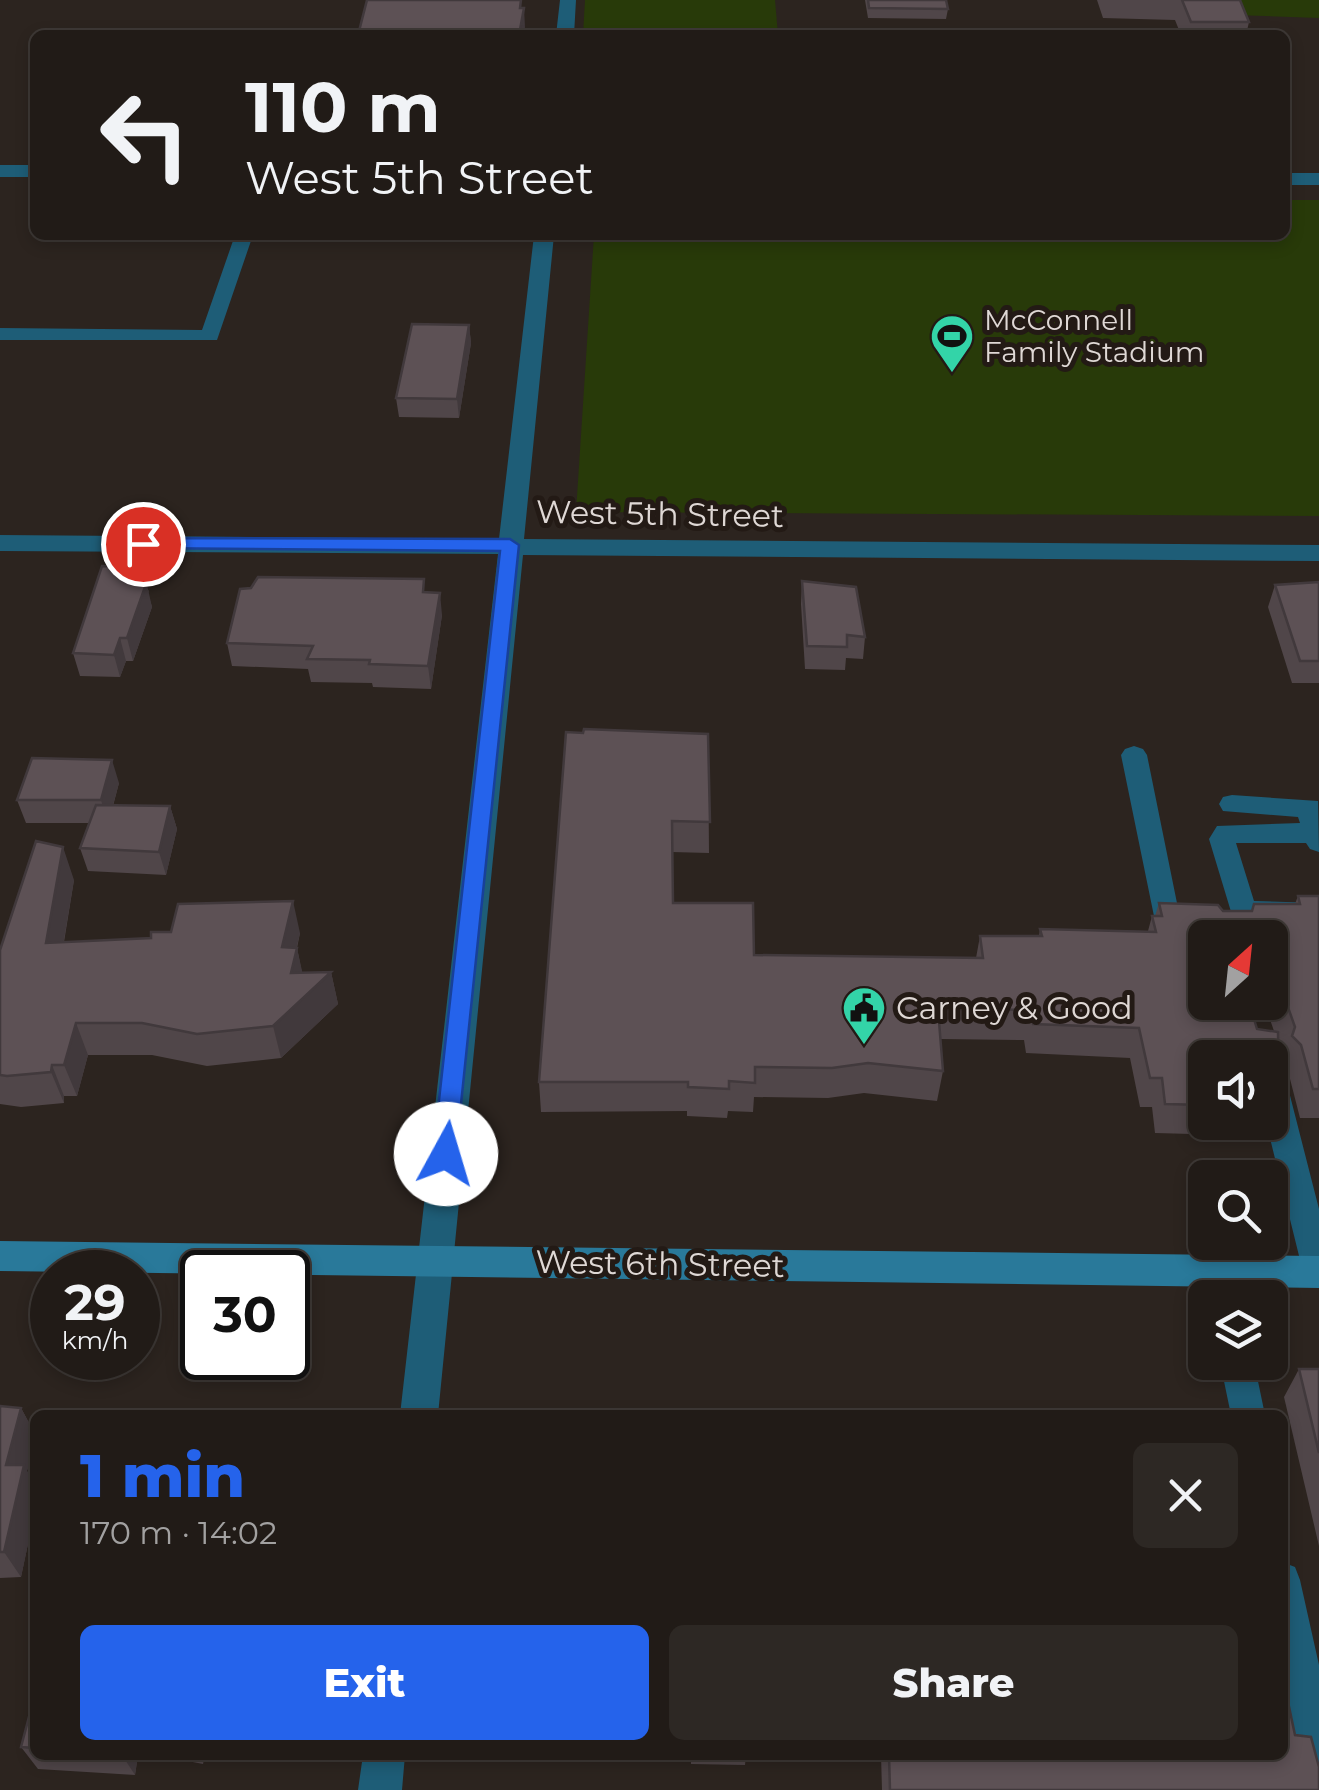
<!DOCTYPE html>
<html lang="en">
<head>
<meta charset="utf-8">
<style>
  :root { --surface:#211b17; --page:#2d2824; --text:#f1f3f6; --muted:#a2a1a1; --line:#3e3936; --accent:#2563eb }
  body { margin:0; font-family:Montserrat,sans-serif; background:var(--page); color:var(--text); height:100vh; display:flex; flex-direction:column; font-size:38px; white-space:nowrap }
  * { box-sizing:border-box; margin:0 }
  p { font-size:32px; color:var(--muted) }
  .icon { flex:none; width:55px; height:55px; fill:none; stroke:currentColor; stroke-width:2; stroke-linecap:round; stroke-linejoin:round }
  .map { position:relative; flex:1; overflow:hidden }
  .details { position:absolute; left:30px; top:1410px; width:1258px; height:350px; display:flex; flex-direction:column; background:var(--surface); border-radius:15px; box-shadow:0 5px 15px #0003,0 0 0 2px var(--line) }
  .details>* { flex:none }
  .hud { position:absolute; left:30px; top:30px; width:1260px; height:210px; border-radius:15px; box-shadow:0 5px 15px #0003,0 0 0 2px var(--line); background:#211b17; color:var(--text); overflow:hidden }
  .needle { width:65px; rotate:27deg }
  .tools { position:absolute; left:1188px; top:920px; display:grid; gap:20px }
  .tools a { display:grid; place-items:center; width:100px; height:100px; border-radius:15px; background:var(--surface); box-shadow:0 5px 15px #0003,0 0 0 2px var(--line); font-size:50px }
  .speed { position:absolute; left:30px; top:1250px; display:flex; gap:20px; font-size:50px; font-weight:700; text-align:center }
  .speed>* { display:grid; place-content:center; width:130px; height:130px; border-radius:50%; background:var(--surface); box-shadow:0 5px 15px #0003,0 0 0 2px var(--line); line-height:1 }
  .speed small { font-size:25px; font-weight:400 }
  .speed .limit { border:5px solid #111; border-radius:15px; background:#fff; color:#111 }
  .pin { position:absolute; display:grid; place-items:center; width:85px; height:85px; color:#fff; margin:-42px; border:5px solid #fff; border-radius:50%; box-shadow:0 2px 10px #0007 }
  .me { position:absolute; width:110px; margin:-55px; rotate:6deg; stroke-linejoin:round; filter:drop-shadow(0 0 8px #0008) }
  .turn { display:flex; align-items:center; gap:35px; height:210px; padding:0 50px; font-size:45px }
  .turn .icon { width:130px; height:130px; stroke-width:2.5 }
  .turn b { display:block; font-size:70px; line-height:85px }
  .round { display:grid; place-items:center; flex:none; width:105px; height:105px; border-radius:15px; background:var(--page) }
  .summary { display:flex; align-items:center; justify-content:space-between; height:170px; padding:0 50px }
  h1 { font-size:60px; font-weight:800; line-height:75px; color:var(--accent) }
  .cta { display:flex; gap:20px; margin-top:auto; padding:20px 50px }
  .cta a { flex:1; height:115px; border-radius:15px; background:var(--accent); color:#fff; font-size:40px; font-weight:800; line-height:115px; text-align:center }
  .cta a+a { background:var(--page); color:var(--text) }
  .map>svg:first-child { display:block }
</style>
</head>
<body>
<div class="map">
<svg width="1319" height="1790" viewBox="0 0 1319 1790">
  <rect width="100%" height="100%" fill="#2c241f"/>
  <!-- green -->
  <path fill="#283a09" d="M 585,0 L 775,0 L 778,35 L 583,35 Z
    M 1228,0 L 1319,0 L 1319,18 L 1235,15 Z
    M 1285,200 L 1319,200 L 1319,516 L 576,512 L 594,235 L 1285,235 Z"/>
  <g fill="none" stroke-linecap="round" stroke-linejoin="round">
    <!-- lane -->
    <path fill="#1e5d77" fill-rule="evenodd" d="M 235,235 L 253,235 L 217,340 L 0,340 L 0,328 L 202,330 Z
      M 1134,746 L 1143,749 L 1147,755 L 1178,908 L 1232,915 L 1209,839 L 1217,826 L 1300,823 L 1298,817 L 1223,811 L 1219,804 L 1223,797 L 1232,795 L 1318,801 L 1319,852 L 1310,849 L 1306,843 L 1236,843 L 1254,901 L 1319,903 L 1319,923 L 1253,922 L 1232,915 L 1241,938 L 1213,938 L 1211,932 L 1173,928 L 1155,921 L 1121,755 L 1125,749 Z
      M 1270,1064 L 1281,1067 L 1285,1076 L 1319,1209 L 1319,1286 L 1308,1282 L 1303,1272 L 1266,1122 L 1270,1122 Z
      M 1218,1255 L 1229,1259 L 1239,1298 L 1206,1298 L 1202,1269 L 1207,1259 Z
      M 1220,1362 L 1254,1362 L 1265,1415 L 1231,1415 Z
      M 1282,1562 L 1295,1567 L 1300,1580 L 1319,1665 L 1319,1773 L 1305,1768 C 1278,1703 1282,1631 1282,1562 Z"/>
    <!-- street -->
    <path fill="#1e5d77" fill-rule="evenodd" d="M 560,0 L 576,0 L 574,35 L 556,35 Z
      M 0,165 L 35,165 L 35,177 L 0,177 Z
      M 1285,173 L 1319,173 L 1319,185 L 1285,185 Z
      M 534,235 L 554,235 L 524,539 L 1319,545 L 1319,561 L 523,555 L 438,1415 L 400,1415 L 498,554 L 0,551 L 0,535 L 499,539 Z
      M 363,1755 L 405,1755 L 402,1790 L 358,1790 Z"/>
    <!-- secondary -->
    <path fill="#29799a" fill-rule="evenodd" d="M 0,1241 L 1319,1256 L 1319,1288 L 0,1271 Z"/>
  </g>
  <!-- wall -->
  <path fill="#504649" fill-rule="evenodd" d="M 865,0 L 946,0 L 948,9 L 946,19 L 868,18 Z
    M 1097,0 L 1240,0 L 1249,22 L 1246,35 L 1181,35 L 1175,20 L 1103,18 Z
    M 469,325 L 471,343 L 459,418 L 399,417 L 396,398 Z
    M 802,581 L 865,637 L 863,659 L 846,658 L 845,670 L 805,669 L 801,604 Z
    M 1319,582 L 1319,683 L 1292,683 L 1268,607 L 1275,585 Z
    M 149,590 L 148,594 L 152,607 L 133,661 L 126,661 L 120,677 L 80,676 L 73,653 Z
    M 425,592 L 442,615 L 431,689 L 373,687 L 372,683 L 311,682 L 308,669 L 232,666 L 227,643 Z
    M 708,734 L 709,853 L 672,852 L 673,903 L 754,955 L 976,958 L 980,936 L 1039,936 L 1040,929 L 1148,931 L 1152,916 L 1155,916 L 1159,903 L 1223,911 L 1252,911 L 1295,904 L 1298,896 L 1319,896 L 1319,1118 L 1300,1118 L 1289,1075 L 1280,1065 L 1283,1057 L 1278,1045 L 1279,1088 L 1275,1096 L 1278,1107 L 1266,1136 L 1155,1133 L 1152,1107 L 1140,1107 L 1130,1058 L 1026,1053 L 1024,1040 L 940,1039 L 943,1071 L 937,1101 L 864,1093 L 828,1098 L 754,1097 L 753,1112 L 728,1111 L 727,1118 L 687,1116 L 687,1111 L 541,1112 L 539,1082 ZM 1205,938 L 1270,938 L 1270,1002 L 1264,1002 L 1274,1031 L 1257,1029 ZM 1205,1058 L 1270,1058 L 1270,1122 L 1205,1122 Z
    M 119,783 L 113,806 L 170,806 L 177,829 L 166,875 L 88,871 L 80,848 L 90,823 L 26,823 L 17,800 Z
    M 74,880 L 64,942 L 300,933 L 297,948 L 302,973 L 331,972 L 338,1004 L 281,1058 L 207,1066 L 152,1055 L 88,1055 L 77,1096 L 64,1096 L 64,1103 L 21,1107 L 0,1104 L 0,950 Z
    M 1299,1369 L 1319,1369 L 1319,1546 L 1284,1397 Z
    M 0,1406 L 21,1408 L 35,1434 L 35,1441 L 27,1471 L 35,1485 L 35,1511 L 21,1577 L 0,1578 Z
    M 35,1694 L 35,1755 L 138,1755 L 135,1775 L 38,1769 L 21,1747 Z
    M 1295,1735 L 1319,1790 L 882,1790 L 881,1755 L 1282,1755 Z
    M 157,1755 L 205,1755 L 203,1764 Z
    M 691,1755 L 746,1755 L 745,1765 L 691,1764 Z"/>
  <!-- shaded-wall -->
  <path fill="#41393c" d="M 524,8 L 525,27 L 524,35 L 519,35 Z
    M 469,325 L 471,343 L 459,418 L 457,399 Z
    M 143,567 L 152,607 L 133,661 L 127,638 Z
    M 440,593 L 442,615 L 431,689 L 428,666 Z
    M 120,638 L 126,661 L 120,677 L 114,655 Z
    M 112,760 L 119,783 L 108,823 L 101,800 Z
    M 170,806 L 177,829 L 166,875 L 159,852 Z
    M 63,847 L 74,880 L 58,975 L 46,943 Z
    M 293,901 L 300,933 L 295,954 L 297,948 L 304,980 L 331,972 L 338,1004 L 281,1058 L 273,1026 L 282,947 Z
    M 76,1023 L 88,1055 L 77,1096 L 64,1065 Z
    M 52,1065 L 64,1096 L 64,1103 L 51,1072 Z
    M 21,1408 L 35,1434 L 35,1441 L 27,1471 L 35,1485 L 35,1511 L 21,1577 L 4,1552 L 6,1465 Z
    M 122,1755 L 138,1755 L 135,1775 Z"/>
  <!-- building -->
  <path fill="#5d5155" stroke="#41393c" stroke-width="2.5" d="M 367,0 L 521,0 L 520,8 L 524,8 L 519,35 L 358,35 Z
    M 868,0 L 946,0 L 948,9 L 869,8 Z
    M 1182,0 L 1240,0 L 1249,22 L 1191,22 Z
    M 412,324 L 469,325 L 457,399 L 396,398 Z
    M 102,566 L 143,567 L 139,584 L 146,584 L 127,638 L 120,638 L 114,655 L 73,653 Z
    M 258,577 L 424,579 L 423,592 L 440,593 L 428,666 L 369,664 L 370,660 L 307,659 L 313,646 L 227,643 L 240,589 L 251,588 Z
    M 802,581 L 856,587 L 865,637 L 847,635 L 847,647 L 807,646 Z
    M 1319,582 L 1319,661 L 1300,661 L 1275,585 Z
    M 584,729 L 708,734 L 710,822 L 672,821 L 673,903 L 753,903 L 754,955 L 983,958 L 980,936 L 1042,936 L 1040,929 L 1156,932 L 1152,916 L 1162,916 L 1159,903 L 1218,905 L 1223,911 L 1252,911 L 1254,904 L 1300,904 L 1298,896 L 1319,896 L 1319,1089 L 1313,1089 L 1301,1045 L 1292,1036 L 1295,1027 L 1274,968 L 1270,968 L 1270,938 L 1205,938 L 1205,1002 L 1249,1002 L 1257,1029 L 1278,1032 L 1279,1088 L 1275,1094 L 1278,1107 L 1270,1107 L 1270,1058 L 1205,1058 L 1205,1105 L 1165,1104 L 1162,1078 L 1150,1078 L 1139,1028 L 1033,1024 L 1031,1010 L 938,1009 L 943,1071 L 868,1063 L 832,1068 L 755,1067 L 755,1083 L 729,1081 L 729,1089 L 688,1087 L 688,1082 L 539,1082 L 566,732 L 583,733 Z
    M 32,758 L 112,760 L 101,800 L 17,800 Z
    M 96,805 L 170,806 L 159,852 L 80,848 Z
    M 36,841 L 63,847 L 46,943 L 151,938 L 151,932 L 171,932 L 178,904 L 293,901 L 282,947 L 297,948 L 291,973 L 331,972 L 273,1026 L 197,1034 L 142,1023 L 76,1023 L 64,1065 L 52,1065 L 51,1072 L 7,1076 L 0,1075 L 0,950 Z
    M 1299,1369 L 1319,1369 L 1319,1453 Z
    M 0,1406 L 21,1408 L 6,1465 L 24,1465 L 4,1552 L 0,1552 Z
    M 35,1694 L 35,1748 L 21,1747 Z
    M 1282,1702 L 1288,1702 L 1295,1735 L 1311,1737 L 1319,1767 L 1319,1790 L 890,1790 L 889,1755 L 1282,1755 Z"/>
  <!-- route -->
  <path fill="#2563eb" stroke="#184099" stroke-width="2.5" d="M 143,538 L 510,539 L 519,545 L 455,1162 L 446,1165 L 437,1162 L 433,1154 L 500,551 L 136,548 L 133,544 Z"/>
  <!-- icons -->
  <defs>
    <g id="stadium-pin" transform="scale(2.25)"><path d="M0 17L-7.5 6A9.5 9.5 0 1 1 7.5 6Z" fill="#33d4a8" stroke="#231a15"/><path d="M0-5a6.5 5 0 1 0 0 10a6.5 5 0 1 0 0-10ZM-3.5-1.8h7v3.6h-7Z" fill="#111"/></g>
    <g id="civic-pin" transform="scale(2.25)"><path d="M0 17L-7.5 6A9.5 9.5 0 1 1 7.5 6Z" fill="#33d4a8" stroke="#231a15"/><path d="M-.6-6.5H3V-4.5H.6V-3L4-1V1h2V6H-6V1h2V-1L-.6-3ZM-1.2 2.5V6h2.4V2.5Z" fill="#111"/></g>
  </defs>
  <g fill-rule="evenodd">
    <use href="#stadium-pin" x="952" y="336"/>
    <use href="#civic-pin" x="864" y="1008"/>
  </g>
  <g text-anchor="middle" stroke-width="10" stroke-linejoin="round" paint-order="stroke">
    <!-- far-poi labels -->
    <g font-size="28" fill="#dfd8d5" stroke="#231a15" text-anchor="start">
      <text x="984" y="330">McConnell<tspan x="984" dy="32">Family Stadium</tspan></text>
    </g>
    <!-- street labels -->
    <g font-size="32" fill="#dfd8d5" stroke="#231a15">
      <text transform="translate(660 514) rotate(1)" y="11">West 5th Street</text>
      <text transform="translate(660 1264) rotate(1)" y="11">West 6th Street</text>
    </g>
    <!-- poi labels -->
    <g font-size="32" fill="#dfd8d5" stroke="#231a15" text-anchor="start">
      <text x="896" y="1019">Carney &amp; Good</text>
    </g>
  </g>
</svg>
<div class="tools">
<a><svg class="needle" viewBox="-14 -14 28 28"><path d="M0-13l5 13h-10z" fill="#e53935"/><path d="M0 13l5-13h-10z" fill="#a2a1a1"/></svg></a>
<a><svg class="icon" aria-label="sound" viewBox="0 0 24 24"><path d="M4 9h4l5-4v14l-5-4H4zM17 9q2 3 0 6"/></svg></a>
<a><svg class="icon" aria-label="search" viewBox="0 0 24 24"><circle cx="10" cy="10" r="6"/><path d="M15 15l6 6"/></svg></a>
<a><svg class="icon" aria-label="layers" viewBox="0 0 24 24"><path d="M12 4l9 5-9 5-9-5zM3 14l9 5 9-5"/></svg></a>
</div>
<div class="speed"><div>29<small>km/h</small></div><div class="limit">30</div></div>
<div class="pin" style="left:143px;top:544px;background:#d93025"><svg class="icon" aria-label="arrive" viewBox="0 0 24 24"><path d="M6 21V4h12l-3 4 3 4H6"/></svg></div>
<svg class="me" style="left:446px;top:1154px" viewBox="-20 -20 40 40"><circle r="19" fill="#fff"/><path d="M0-13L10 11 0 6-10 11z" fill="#2563eb"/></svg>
<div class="hud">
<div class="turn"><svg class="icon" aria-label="left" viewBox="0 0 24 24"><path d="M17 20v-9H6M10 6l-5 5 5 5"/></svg><div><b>110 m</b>West 5th Street</div></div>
</div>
<section class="details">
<div class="summary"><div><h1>1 min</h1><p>170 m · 14:02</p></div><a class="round"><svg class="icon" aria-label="close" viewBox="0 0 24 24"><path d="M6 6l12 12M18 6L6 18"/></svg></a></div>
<div class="cta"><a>Exit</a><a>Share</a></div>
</section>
</div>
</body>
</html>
